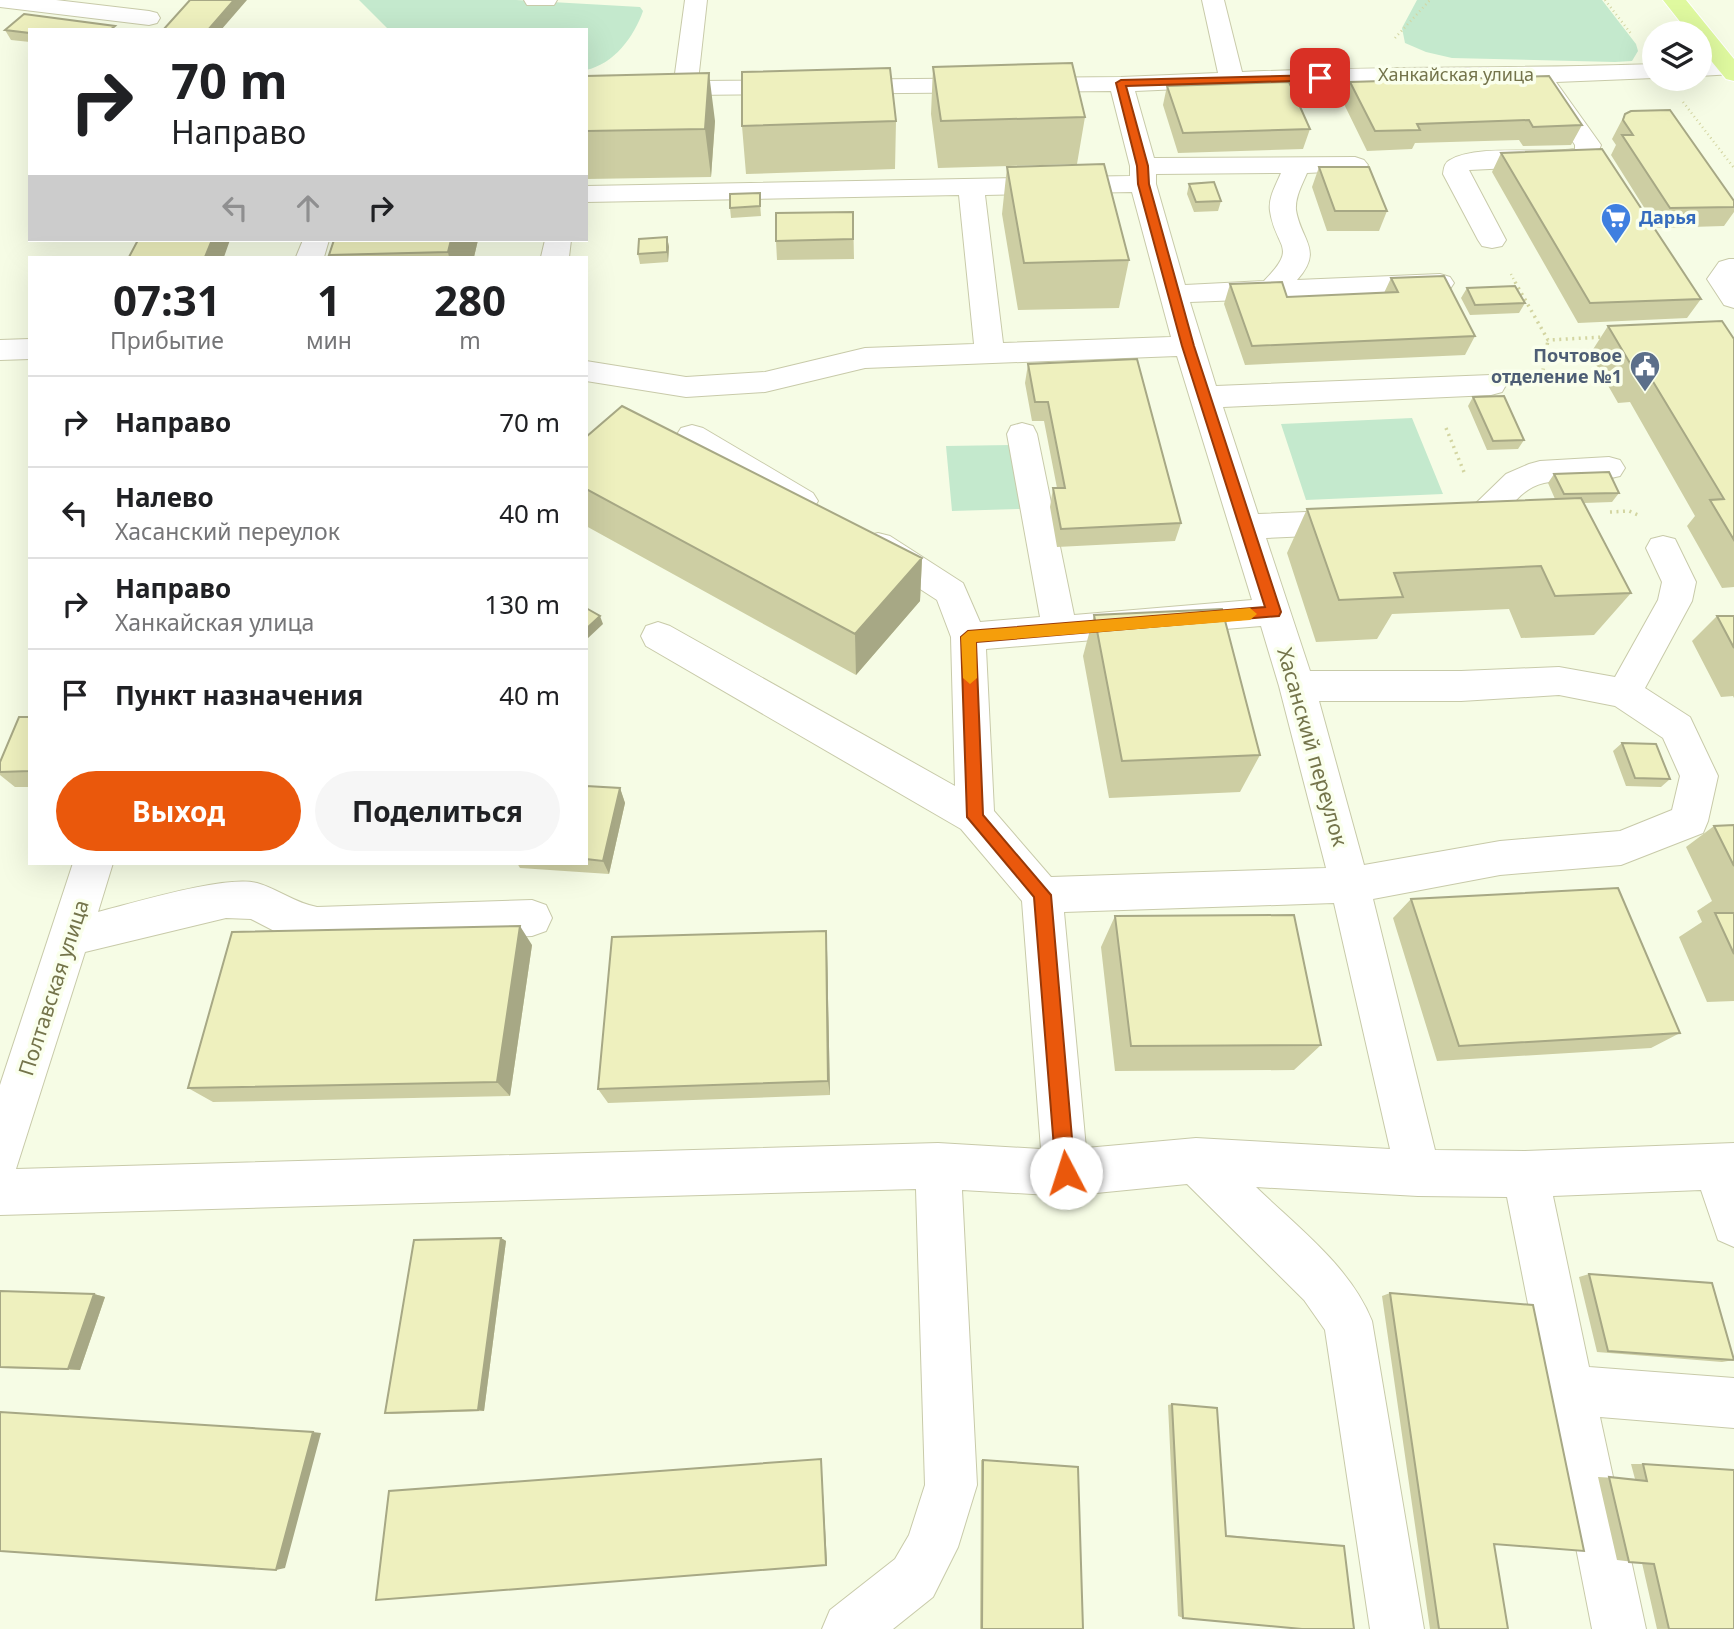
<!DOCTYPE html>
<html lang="ru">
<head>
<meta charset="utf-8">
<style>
  :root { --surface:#fff; --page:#f6f6f6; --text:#202124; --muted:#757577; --line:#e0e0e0; --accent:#ea580c }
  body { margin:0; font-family:"Noto Sans",sans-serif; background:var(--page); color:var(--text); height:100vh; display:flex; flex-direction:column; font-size:26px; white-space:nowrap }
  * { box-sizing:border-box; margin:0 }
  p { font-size:23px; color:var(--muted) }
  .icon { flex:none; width:38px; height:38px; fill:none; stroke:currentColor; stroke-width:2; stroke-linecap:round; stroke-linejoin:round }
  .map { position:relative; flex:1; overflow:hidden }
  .drawer { position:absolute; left:28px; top:256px; width:560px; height:609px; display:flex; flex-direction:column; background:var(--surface); border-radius:0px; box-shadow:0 7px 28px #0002 }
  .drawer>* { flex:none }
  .banner { position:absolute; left:28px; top:28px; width:560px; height:214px; border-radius:0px; box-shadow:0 7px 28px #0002; background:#fff; color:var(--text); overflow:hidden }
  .fabs { position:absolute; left:1642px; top:21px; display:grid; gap:14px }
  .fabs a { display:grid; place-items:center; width:70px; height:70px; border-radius:50%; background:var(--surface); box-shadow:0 7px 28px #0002; font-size:35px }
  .pin { position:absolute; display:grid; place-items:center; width:60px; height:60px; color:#fff; margin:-30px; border-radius:14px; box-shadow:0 4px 10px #0006 }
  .me { position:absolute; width:77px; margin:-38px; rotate:355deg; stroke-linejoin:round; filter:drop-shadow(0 0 5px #0008) }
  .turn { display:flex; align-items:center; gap:24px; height:147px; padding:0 28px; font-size:32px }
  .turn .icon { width:91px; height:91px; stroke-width:2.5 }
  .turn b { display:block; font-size:49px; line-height:60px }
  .lanes { display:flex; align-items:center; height:66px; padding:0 28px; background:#0003; justify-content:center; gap:35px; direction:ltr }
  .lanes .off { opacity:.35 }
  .eta { display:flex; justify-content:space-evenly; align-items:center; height:119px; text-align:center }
  .eta b { font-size:42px; font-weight:700; line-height:49px }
  .action { display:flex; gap:14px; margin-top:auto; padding:14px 28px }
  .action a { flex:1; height:80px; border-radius:42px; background:var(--accent); color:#fff; font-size:28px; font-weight:700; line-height:80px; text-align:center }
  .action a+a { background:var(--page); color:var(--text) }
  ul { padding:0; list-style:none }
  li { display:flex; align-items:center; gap:21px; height:91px; padding:0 28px; border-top:2px solid var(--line) }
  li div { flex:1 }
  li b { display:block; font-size:26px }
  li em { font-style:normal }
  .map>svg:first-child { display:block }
</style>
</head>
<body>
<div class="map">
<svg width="1734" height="1629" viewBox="0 0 1734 1629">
  <rect width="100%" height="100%" fill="#f6fce5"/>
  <!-- green -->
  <path fill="#c4e9cd" d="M 359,0 L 516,0 L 640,7 L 643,11 C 634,37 614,64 586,70 L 586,30 L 389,30 Z
    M 1417,0 L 1602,0 L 1636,44 L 1638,51 L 1632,61 L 1615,62 L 1452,58 L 1426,52 L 1405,43 L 1402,28 Z
    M 1412,418 L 1443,494 L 1306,500 L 1281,424 Z
    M 1011,445 L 1020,509 L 952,511 L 946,446 Z"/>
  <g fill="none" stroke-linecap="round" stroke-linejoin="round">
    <!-- minor casing -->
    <g stroke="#c8caa9" stroke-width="2">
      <path id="minor" d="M 0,0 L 56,0 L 149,11 L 157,13 L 160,18 L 157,23 L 149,25 L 0,7 Z
        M 524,0 L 557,0 L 554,5 L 527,5 Z
        M 685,0 L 707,0 L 698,81 L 1121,77 L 1218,73 L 1202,0 L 1224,0 L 1242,72 C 1379,66 1516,69 1654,64 L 1654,78 L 1556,82 L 1601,145 L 1596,158 L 1576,165 L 1469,170 L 1506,240 L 1502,246 L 1492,248 L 1482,246 L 1478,240 L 1443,174 C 1444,168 1444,163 1450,160 C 1477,144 1542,154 1575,149 L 1575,145 L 1537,87 L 1540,82 L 1361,81 L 1135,91 L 1154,158 L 1355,157 L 1364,160 L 1368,165 L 1364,170 L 1307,173 C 1302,185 1295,197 1296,210 C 1301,241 1324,250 1297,280 L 1440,274 L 1450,277 L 1454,283 L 1450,289 L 1440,292 L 1190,302 L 1216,386 L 1491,375 L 1502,378 L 1506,385 L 1502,392 L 1491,395 L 1223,407 L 1258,514 L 1354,510 L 1366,513 L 1370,522 L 1366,531 L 1354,534 L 1266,538 L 1310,671 L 1461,671 L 1559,667 L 1615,677 L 1658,600 L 1662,582 L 1646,548 L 1651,539 L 1663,536 L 1675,539 L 1696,582 L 1692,601 L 1645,688 L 1690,717 L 1718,776 L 1708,821 L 1703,833 L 1621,865 L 1500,875 L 1373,899 L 1435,1150 L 1525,1151 L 1734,1143 L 1734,1247 L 1718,1240 L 1701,1190 L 1553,1196 L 1589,1367 L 1734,1378 L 1734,1428 L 1600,1417 L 1646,1629 L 1592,1629 L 1507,1197 L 1418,1196 L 1256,1187 C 1297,1227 1350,1266 1372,1321 L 1424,1629 L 1370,1629 L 1325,1330 L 1304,1300 L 1187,1184 L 1066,1196 L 962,1190 L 977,1485 L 958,1547 L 933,1597 L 893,1629 L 822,1629 L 830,1610 L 895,1559 L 909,1535 L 925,1485 L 916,1189 L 0,1215 L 0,1085 L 73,863 L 113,863 L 98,912 C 134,903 224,875 257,883 C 278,889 295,903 317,907 L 532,900 L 546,905 L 552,918 L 546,931 L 532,936 L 317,945 L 282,935 L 251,919 L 226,918 L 85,952 L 16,1169 L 938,1143 L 1041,1149 L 1022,901 L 961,829 L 646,646 L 641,636 L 646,626 L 658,622 L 670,626 L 955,786 L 951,637 L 937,600 L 866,554 L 861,545 L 866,536 L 878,533 L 890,536 L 963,583 L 980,622 L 1040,617 L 1007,434 L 1011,426 L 1022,423 L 1033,426 L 1037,434 L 1074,615 L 1252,600 L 1177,356 L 865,368 L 765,392 L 686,397 L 586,381 L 586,361 L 686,377 L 765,372 L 865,348 L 974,344 L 959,195 L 586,202 L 586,186 L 1130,176 L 1130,166 L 1111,91 L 586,96 L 586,82 L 674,81 ZM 1281,173 C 1276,185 1268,198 1270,211 C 1276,250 1299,245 1264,281 L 1185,285 L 1156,184 L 1156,174 ZM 1132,192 L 1171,337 L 1003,343 L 985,195 ZM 1261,626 L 1279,686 L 1326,868 L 1051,877 L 994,811 L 986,649 ZM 1559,695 L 1615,706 L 1663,738 L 1680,776 L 1672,810 L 1620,831 L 1500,841 L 1364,865 L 1319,701 L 1461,701 ZM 1334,903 L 1390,1149 L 1196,1138 L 1086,1148 L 1064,912 Z
        M 1699,62 L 1734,62 L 1734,74 L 1699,76 Z
        M 303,240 L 329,240 L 324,257 L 296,257 Z
        M 545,240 L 571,240 L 569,257 L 541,257 Z
        M 1729,259 L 1734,259 L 1734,308 L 1724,305 L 1707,279 L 1719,262 Z
        M 30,339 L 30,359 L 0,360 L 0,340 Z
        M 692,425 L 703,428 L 813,493 L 818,501 L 813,509 L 802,513 L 791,509 L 681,444 L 676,436 L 681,428 Z
        M 1609,457 L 1620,460 L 1625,468 L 1620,476 C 1596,483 1569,477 1544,483 C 1501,493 1508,547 1441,526 L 1437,518 L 1441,510 L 1474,505 L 1506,474 L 1529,464 L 1540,461 Z"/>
    </g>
    <!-- major casing -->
    <g stroke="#fff" stroke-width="2">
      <path id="major" d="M 1663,0 L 1686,0 L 1734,59 L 1734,81 L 1726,79 L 1699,46 L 1699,33 L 1689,33 Z"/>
    </g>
    <!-- path-far1 -->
    <path stroke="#d3d5a1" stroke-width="2.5" stroke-dasharray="1 3.5" stroke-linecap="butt" d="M 1605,0 L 1632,35
      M 1395,38 L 1430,0
      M 1683,102 L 1734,168
      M 1511,274 L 1516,284"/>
    <!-- path -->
    <path stroke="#d3d5a1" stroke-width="3.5" stroke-dasharray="2 4.5" stroke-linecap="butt" d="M 1515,282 L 1548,340 L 1604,337
      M 1533,379 L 1543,370 L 1548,340
      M 1446,428 L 1464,472
      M 1610,512 L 1629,511 L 1638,515"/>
    <!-- minor -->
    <use href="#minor" fill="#fff" fill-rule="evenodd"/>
    <!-- major -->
    <use href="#major" fill="#dff99f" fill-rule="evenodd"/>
  </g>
  <!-- wall -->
  <path fill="#cdcea3" d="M 5,30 L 30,30 L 30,42 L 11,40 Z
    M 933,67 L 1085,117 L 1077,164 L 938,168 L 931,114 Z
    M 586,76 L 715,121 L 711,177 L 586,179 Z
    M 1350,82 L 1582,125 L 1571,145 L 1523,146 L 1519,140 L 1415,143 L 1412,149 L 1367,151 L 1343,102 Z
    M 1167,86 L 1310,129 L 1303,149 L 1178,153 L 1163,105 Z
    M 1625,114 L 1734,201 L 1734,212 L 1724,226 L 1657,228 L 1611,155 L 1616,145 L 1612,139 Z
    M 896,121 L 895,169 L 746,174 L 742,126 Z
    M 1501,153 L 1701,299 L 1687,318 L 1578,323 L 1492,172 Z
    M 1007,167 L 1129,260 L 1119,308 L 1018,310 L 1002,214 Z
    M 1319,167 L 1387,211 L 1379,231 L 1327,231 L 1312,187 Z
    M 1189,184 L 1221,201 L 1218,211 L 1194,212 L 1187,194 Z
    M 760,203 L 761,216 L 731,218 L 730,208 Z
    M 853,212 L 854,259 L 777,260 L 776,241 Z
    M 667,237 L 669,247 L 668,262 L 640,264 L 638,254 Z
    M 478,240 L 474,257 L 329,257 L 329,255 Z
    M 1391,278 L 1475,336 L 1465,355 L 1245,365 L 1224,304 L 1230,284 L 1287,297 L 1384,293 Z
    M 1467,288 L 1525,303 L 1519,313 L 1470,315 L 1461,298 Z
    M 1608,326 L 1734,339 L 1734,587 L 1722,588 L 1687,526 L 1695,516 L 1630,402 L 1618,403 L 1590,354 Z
    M 1028,364 L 1181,523 L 1175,541 L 1057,547 L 1050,507 L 1053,488 L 1057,488 L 1044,421 L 1032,421 L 1025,383 Z
    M 1473,397 L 1524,440 L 1518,449 L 1487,450 L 1468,406 Z
    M 586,437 L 922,558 L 920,601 L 856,675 L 586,526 Z
    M 1554,474 L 1619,493 L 1612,502 L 1584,503 L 1631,593 L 1594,635 L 1521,638 L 1509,609 L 1392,614 L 1377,639 L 1316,642 L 1287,553 L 1307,509 L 1555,499 L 1548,483 Z
    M 1094,615 L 1260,755 L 1240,792 L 1109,798 L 1083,656 Z
    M 1717,616 L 1734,616 L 1734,698 L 1733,696 L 1721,697 L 1692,641 Z
    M 30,717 L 30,787 L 15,787 L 0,775 L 0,762 Z
    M 1622,743 L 1670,779 L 1661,787 L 1626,786 L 1613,751 Z
    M 586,786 L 620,788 L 625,803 L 609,874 L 520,868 L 517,863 L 586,863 Z
    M 1734,825 L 1734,1001 L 1707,1002 L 1679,937 L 1702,922 L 1697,911 L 1712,901 L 1686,847 L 1714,826 Z
    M 1411,899 L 1680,1033 L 1651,1048 L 1437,1061 L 1393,918 Z
    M 1115,916 L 1321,1045 L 1294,1070 L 1115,1071 L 1101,947 Z
    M 826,931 L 827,949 L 830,1095 L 608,1103 L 598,1089 Z
    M 532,945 L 510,1096 L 213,1102 L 188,1088 Z
    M 501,1238 L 506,1241 L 484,1411 L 392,1414 L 385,1413 Z
    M 1589,1274 L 1734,1360 L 1722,1362 L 1597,1352 L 1579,1277 Z
    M 0,1291 L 94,1294 L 105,1297 L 80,1370 L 0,1368 Z
    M 1390,1293 L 1494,1544 L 1508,1629 L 1430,1629 L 1382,1296 Z
    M 1172,1404 L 1226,1535 L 1344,1546 L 1183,1618 L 1178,1616 L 1168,1405 Z
    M 981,1460 L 1078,1467 L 1083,1629 L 980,1629 Z
    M 1631,1464 L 1643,1464 L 1734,1629 L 1657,1629 L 1642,1563 L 1617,1560 L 1598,1477 L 1635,1479 Z"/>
  <!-- shaded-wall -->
  <path fill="#a7a885" d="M 234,0 L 247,0 L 221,30 L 208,30 Z
    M 709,73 L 715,121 L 711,177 L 705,129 Z
    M 667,237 L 669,247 L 668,262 L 667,252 Z
    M 212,240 L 230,240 L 224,257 L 205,257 Z
    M 451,240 L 478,240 L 474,257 L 449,257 L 448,252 Z
    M 922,558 L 920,601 L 856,675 L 855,634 Z
    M 600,616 L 603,624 L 586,640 L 586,629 Z
    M 620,788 L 625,803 L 609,874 L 603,861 Z
    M 520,926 L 532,945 L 510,1096 L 497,1082 Z
    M 826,931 L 827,949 L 830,1095 L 828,1081 Z
    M 501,1238 L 506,1241 L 484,1411 L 478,1410 Z
    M 94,1294 L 105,1297 L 80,1370 L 68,1369 Z
    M 313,1432 L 321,1433 L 285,1568 L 276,1570 Z
    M 821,1459 L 827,1563 L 826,1565 Z"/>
  <!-- building -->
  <path fill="#eef0be" stroke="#a7a885" stroke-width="2" d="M 190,0 L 234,0 L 208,30 L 163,30 Z
    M 24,14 L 115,26 L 110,30 L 30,30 L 30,33 L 5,30 Z
    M 1072,63 L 1085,117 L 941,121 L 933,67 Z
    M 890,68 L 896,121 L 742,126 L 742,72 Z
    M 709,73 L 705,129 L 586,131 L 586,76 Z
    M 1549,76 L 1582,125 L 1533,127 L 1529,120 L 1417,124 L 1420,130 L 1375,131 L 1350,82 Z
    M 1289,82 L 1310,129 L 1183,133 L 1167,86 Z
    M 1670,110 L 1734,201 L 1734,207 L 1670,208 L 1622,135 L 1633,135 L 1623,120 L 1625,114 L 1631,111 Z
    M 1602,149 L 1701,299 L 1590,303 L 1501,153 Z
    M 1104,164 L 1129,260 L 1024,263 L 1007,167 Z
    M 1319,167 L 1369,167 L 1387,211 L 1335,211 Z
    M 1214,182 L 1221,201 L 1196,202 L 1189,184 Z
    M 760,193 L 760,206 L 730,208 L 730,194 Z
    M 853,212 L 853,239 L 776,241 L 776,213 Z
    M 667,237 L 667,252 L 638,254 L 639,239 Z
    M 138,240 L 212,240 L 205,257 L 129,257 Z
    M 334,240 L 451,240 L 448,252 L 329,255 Z
    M 1444,276 L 1475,336 L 1252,346 L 1230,284 L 1282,282 L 1287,297 L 1398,292 L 1391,278 Z
    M 1515,286 L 1525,303 L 1475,305 L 1467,288 Z
    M 1722,321 L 1734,339 L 1734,540 L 1710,500 L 1724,499 L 1649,375 L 1637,375 L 1608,326 Z
    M 1137,359 L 1181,523 L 1061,529 L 1053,488 L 1065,488 L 1048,402 L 1035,402 L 1028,364 Z
    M 1504,396 L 1524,440 L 1493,441 L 1473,397 Z
    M 622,406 L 922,558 L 855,634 L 586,489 L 586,437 Z
    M 1609,472 L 1619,493 L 1564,494 L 1554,474 Z
    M 1581,498 L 1631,593 L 1555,596 L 1541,566 L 1394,573 L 1403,597 L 1339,600 L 1307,509 Z
    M 586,608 L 600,616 L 586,629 Z
    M 1222,609 L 1260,755 L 1122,761 L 1094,615 Z
    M 1717,616 L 1734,616 L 1734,648 Z
    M 19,717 L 30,717 L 30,771 L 0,772 L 0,762 Z
    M 1622,743 L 1656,744 L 1670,779 L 1635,778 Z
    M 586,786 L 620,788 L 603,861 L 586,859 Z
    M 1734,825 L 1734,866 L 1714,826 Z
    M 1618,888 L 1680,1033 L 1459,1046 L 1411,899 Z
    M 1715,913 L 1734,913 L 1734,954 Z
    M 1294,915 L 1321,1045 L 1131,1046 L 1115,916 Z
    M 520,926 L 497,1082 L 188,1088 L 232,932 Z
    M 826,931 L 828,1081 L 598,1089 L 612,937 Z
    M 501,1238 L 478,1410 L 385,1413 L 414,1240 Z
    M 1589,1274 L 1712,1283 L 1734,1360 L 1608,1351 Z
    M 0,1291 L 94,1294 L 68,1369 L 0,1367 Z
    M 1390,1293 L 1533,1305 L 1584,1551 L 1494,1544 L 1508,1629 L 1439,1629 Z
    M 1172,1404 L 1217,1408 L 1226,1536 L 1344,1546 L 1354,1629 L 1302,1629 L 1183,1618 Z
    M 0,1412 L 313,1432 L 276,1570 L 0,1551 Z
    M 821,1459 L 826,1565 L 376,1600 L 389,1491 Z
    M 983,1460 L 1078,1467 L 1083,1629 L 982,1629 Z
    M 1643,1464 L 1734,1470 L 1734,1629 L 1669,1629 L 1654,1564 L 1629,1562 L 1609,1477 L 1647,1481 Z"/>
  <!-- route -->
  <path fill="#ea580c" stroke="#983908" stroke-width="2" d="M 1320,75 L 1325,78 L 1324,80 L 1126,86 L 1148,166 L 1149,184 L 1194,346 L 1281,612 L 1279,616 L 976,642 L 983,815 L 1051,895 L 1075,1173 L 1072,1180 L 1066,1183 L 1059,1180 L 1056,1173 L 1034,897 L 967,817 L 961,637 L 968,631 L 1265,607 L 1182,346 L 1138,184 L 1137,166 L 1116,83 L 1121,80 Z"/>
  <!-- slow -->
  <path fill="#f59e0b" d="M 1250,608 L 1257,614 L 1250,620 L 976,642 L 977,678 L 970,684 L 963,678 L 961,637 L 968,631 Z"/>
  <!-- icons -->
  <defs>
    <g id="supermarket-pin" transform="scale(1.575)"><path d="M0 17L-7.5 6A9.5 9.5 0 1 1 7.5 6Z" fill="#3f7fe0" stroke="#faffec"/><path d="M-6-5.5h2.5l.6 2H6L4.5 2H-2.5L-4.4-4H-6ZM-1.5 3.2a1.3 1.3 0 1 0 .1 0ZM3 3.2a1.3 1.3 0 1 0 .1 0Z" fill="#fff"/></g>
    <g id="civic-pin" transform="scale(1.575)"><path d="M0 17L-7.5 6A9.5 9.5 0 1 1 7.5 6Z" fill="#5c6f8a" stroke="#faffec"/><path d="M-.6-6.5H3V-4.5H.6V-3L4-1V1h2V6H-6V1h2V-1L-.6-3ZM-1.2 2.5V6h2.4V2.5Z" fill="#fff"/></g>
  </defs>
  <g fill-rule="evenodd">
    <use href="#supermarket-pin" x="1616" y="218"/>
    <use href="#civic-pin" x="1645" y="366"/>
  </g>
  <g text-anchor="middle" stroke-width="7" stroke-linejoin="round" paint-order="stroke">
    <!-- far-street labels -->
    <g font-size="18" fill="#74744b" stroke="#faffec">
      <text x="1456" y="81">Ханкайская улица</text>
    </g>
    <!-- far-shop labels -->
    <g font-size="18" font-weight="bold" fill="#366cbe" stroke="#faffec" text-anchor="start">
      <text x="1639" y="224">Дарья</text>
    </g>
    <!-- far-service labels -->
    <g font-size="18" font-weight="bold" fill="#4e5e75" stroke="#faffec" text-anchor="end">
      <text x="1622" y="362">Почтовое<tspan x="1622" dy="21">отделение №1</tspan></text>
    </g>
    <!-- street labels -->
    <g font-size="21" fill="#74744b" stroke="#faffec">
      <text transform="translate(1312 747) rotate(74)" y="7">Хасанский переулок</text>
      <text transform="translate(54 988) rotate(-72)" y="7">Полтавская улица</text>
    </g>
  </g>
</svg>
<div class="fabs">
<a><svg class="icon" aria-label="layers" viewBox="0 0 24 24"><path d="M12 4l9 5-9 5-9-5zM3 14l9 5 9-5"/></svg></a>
</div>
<div class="pin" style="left:1320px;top:78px;background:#d93025"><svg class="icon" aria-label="arrive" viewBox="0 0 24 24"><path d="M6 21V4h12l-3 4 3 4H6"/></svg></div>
<svg class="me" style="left:1066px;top:1173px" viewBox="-20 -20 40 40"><circle r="19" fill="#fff"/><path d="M0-13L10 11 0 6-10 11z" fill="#ea580c"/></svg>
<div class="banner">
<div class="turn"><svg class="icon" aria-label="right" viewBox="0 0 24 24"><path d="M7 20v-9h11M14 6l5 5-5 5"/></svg><div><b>70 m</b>Направо</div></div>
<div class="lanes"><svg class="icon off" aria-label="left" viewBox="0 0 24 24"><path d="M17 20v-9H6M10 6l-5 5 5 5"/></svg><svg class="icon off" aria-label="ahead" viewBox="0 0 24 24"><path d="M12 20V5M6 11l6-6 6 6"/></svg><svg class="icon" aria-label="right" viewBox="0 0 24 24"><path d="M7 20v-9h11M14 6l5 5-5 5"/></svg></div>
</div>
<section class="drawer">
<div class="eta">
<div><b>07:31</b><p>Прибытие</p></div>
<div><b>1</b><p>мин</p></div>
<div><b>280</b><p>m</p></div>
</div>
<ul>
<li><svg class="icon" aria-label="right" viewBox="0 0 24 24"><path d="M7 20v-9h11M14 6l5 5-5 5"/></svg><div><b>Направо</b></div><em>70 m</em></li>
<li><svg class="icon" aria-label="left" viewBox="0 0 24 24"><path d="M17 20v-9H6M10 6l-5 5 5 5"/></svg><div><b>Налево</b><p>Хасанский переулок</p></div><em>40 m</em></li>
<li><svg class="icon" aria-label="right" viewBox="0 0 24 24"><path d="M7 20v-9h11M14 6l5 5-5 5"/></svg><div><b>Направо</b><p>Ханкайская улица</p></div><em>130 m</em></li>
<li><svg class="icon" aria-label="arrive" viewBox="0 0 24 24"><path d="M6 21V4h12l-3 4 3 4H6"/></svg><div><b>Пункт назначения</b></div><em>40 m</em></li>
</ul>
<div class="action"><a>Выход</a><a>Поделиться</a></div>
</section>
</div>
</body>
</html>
